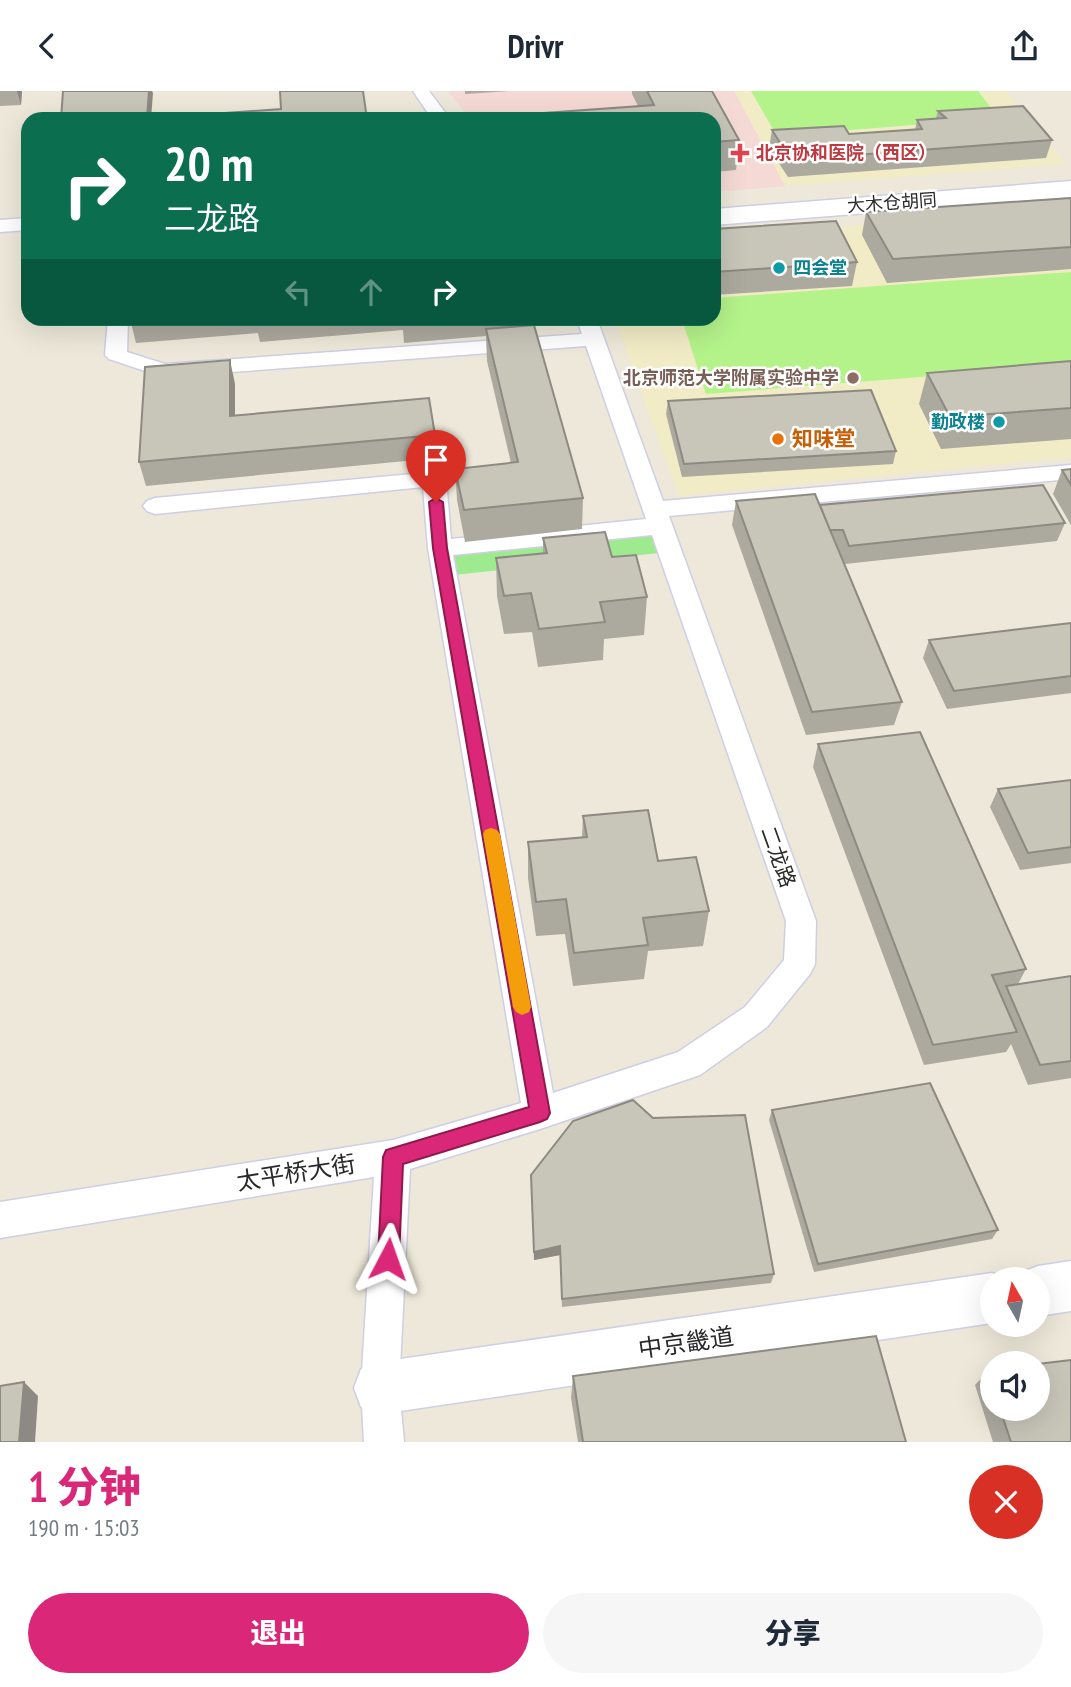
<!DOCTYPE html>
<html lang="zh">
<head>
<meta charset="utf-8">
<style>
  :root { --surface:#fff; --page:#f6f6f7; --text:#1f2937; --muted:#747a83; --accent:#db2777 }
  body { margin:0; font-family:"PT Sans Narrow","Noto Sans SC",sans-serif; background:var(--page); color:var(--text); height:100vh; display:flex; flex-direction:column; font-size:26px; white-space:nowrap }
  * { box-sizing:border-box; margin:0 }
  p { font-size:23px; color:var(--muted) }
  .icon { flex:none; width:38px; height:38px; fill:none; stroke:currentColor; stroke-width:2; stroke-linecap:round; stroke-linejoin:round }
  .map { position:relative; height:1351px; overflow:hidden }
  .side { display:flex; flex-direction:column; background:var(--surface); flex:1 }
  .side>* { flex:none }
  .top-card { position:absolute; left:21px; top:21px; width:700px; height:214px; border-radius:21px; box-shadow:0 7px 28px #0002; background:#0b6e4f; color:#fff; overflow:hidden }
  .needle { width:46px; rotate:351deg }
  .buttons { position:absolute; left:980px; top:1176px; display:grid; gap:14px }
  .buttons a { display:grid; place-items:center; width:70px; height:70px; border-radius:50%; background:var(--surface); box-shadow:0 7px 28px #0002; font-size:35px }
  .pin { position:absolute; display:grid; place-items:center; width:60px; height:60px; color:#fff; margin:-72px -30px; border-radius:50% 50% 50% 0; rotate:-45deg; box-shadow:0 0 7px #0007 }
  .pin .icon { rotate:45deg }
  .me { position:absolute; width:77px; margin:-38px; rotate:4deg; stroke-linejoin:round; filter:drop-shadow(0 0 5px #0008) }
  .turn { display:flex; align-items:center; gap:24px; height:147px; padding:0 28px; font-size:32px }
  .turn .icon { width:91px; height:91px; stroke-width:2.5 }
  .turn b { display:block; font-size:49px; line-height:60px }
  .lanes { display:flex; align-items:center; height:66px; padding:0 28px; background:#0003; justify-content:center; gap:35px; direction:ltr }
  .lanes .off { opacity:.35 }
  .round { display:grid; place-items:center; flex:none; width:74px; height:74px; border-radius:37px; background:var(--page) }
  .summary { display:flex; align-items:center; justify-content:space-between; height:119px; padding:0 28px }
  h1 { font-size:42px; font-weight:800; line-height:52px; color:var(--accent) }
  .cta { display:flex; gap:14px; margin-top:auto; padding:14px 28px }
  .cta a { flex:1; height:80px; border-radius:42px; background:var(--accent); color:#fff; font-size:28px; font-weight:800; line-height:80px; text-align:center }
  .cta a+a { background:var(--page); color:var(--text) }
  header { display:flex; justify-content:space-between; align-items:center; height:91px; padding:0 28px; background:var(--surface); font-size:32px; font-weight:800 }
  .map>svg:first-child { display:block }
</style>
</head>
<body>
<header><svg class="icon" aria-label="back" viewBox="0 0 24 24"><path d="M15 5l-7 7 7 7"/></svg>Drivr<svg class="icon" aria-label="share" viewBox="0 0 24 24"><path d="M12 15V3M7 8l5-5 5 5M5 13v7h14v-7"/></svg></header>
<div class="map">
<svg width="1071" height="1351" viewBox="0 0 1071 1351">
  <rect width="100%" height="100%" fill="#ede8d9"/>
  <!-- education -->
  <path fill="#f1ebc6" d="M 734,0 L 1006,0 L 1066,73 L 785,95 Z
    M 1071,119 L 1071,366 L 679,405 L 615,228 L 714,228 L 714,145 Z"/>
  <!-- medical -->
  <path fill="#f5d9d5" d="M 448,0 L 734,0 L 785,95 L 714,101 L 714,28 L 470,28 Z"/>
  <!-- green -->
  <path fill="#9eea8f" d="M 654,444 L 659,462 L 454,484 L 451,465 Z"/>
  <!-- pitch -->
  <path fill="#b4f28a" d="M 751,0 L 978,0 L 999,27 L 777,45 Z
    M 1071,181 L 1071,274 L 706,303 L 682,228 L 714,228 L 714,207 Z"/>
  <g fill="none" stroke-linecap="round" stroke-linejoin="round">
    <!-- street casing -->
    <g stroke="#cecfe4" stroke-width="3">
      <path id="street" d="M 413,0 L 429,0 L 450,28 L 432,28 Z
        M 28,127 L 28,139 L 0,141 L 0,129 Z
        M 108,228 L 128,228 L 127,261 L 165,273 L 582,243 L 577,228 L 597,228 L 663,410 L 1071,374 L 1071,388 L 669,425 L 816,830 L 815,873 L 810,883 L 767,936 L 700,984 L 540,1038 L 410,1078 L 399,1297 L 404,1351 L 364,1351 L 361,1297 L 374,1086 L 0,1147 L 0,1111 L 393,1049 L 521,1012 L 428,457 L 423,396 L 155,423 L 147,420 L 143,415 L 147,410 L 155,407 L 434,381 L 442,383 L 446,388 L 451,448 L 646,428 L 586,255 L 163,286 L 109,268 L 105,264 ZM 652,444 L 786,830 L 784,869 L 745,916 L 678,961 L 553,1002 L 453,464 Z"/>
    </g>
    <!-- secondary casing -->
    <g stroke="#cecfe4" stroke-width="3">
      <path id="secondary" d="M 1071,90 L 1071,106 L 714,134 L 714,118 Z
        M 1071,1170 L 1071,1220 L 1038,1225 L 1038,1188 L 1018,1188 L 1020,1182 L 1038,1175 Z
        M 992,1182 L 1008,1188 L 992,1188 L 992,1232 L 380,1323 L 361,1316 L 354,1297 L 361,1278 L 380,1271 Z"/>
    </g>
    <!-- street -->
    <use href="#street" fill="#fff" fill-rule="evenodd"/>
    <!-- secondary -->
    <use href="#secondary" fill="#fff" fill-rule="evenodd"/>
  </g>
  <!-- wall -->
  <path fill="#aca99f" d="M 0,0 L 22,0 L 21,14 L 0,15 Z
    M 465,0 L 509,0 L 465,3 Z
    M 632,0 L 712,0 L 739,49 L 736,79 L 714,81 L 714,28 L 531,28 L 531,23 L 638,15 L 632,3 Z
    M 938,20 L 1052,49 L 1046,67 L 788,86 L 769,57 L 772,39 L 849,43 L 915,39 L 917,29 L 936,27 Z
    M 28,62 L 28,103 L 24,90 Z
    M 1071,107 L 1071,178 L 887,192 L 862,144 L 866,121 Z
    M 714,138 L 857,171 L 852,195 L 714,204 Z
    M 130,228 L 535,228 L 535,238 L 583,407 L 582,438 L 465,451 L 457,409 L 455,378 L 511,372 L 487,270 L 486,245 L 404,252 L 403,239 L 260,251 L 258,242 L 136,252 Z
    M 1071,270 L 1071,348 L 941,358 L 919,313 L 927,282 Z
    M 235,293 L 235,325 L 435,344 L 437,367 L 146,395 L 139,371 Z
    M 668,310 L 896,360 L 893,373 L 682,386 L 666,323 Z
    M 1071,378 L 1071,434 L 1053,403 L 1062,379 Z
    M 736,410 L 820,414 L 1065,432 L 1057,450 L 845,473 L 838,457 L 837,457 L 902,611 L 894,634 L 806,644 L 732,434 Z
    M 543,447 L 612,466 L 647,506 L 644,544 L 604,548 L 603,569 L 538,576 L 532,541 L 504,543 L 497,505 L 496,467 L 543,462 Z
    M 1071,532 L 1071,602 L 947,618 L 923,567 L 929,549 Z
    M 818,653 L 1026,878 L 1018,893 L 1071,885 L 1071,987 L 1028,994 L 1011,953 L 1006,961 L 924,974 L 813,676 Z
    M 1071,689 L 1071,772 L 1020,779 L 990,716 L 998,698 Z
    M 583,725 L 658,770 L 709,820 L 703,855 L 648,860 L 644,888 L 573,895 L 565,843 L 536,845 L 528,787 L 528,751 L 582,746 Z
    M 772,1019 L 998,1139 L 992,1148 L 814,1181 L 769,1029 Z
    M 531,1084 L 774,1183 L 771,1192 L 562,1216 L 560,1164 L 534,1169 Z
    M 992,1279 L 992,1318 L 1038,1318 L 1071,1351 L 993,1351 L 975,1294 L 988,1280 Z
    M 573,1285 L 906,1351 L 578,1351 L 571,1307 Z"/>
  <!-- shaded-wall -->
  <path fill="#8c8a82" d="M 17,0 L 22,0 L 21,14 Z
    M 149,0 L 152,0 L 153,2 L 151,28 L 147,28 Z
    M 230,269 L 235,293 L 235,349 L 230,325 Z
    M 560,1155 L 560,1164 L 534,1169 L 534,1161 Z
    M 24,1291 L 38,1305 L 35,1351 L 19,1351 Z"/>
  <!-- building -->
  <path fill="#c8c5b9" stroke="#8c8a82" stroke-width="2" d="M 63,0 L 149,0 L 147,27 L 61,28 Z
    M 280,0 L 363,0 L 367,28 L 140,28 L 281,18 Z
    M 647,0 L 712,0 L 739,49 L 714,51 L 714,28 L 533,28 L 531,23 L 654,14 Z
    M 1023,15 L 1052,49 L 791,69 L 772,39 L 844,35 L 849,43 L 922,38 L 917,29 L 946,27 L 938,20 Z
    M 28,62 L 28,90 L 24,90 Z
    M 1071,107 L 1071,156 L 893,168 L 866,121 Z
    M 836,130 L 857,171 L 714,181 L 714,138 Z
    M 534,234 L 583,407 L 464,419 L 455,378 L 518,371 L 486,238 Z
    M 230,269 L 230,325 L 429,307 L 435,344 L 139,371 L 145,276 Z
    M 1071,270 L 1071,317 L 950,326 L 927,282 Z
    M 871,299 L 896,360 L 684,373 L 668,310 Z
    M 1071,378 L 1071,394 L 1062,379 Z
    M 1043,394 L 1065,432 L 849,455 L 843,439 L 830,439 L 820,414 Z
    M 815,403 L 902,611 L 812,621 L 736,410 Z
    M 605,441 L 612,466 L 636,464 L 647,506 L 600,511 L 605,531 L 539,538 L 531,502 L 504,505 L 496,467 L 547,462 L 543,447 Z
    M 1071,532 L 1071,585 L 954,600 L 929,549 Z
    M 920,641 L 1026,878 L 992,884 L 1017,941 L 933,954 L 818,653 Z
    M 1071,689 L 1071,756 L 1028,762 L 998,698 Z
    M 648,719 L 658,770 L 696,766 L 709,820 L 643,827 L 648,854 L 574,862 L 566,808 L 536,811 L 528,751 L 587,746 L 583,725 Z
    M 1071,885 L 1071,970 L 1040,974 L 1006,895 Z
    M 930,992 L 998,1139 L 818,1173 L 772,1019 Z
    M 633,1009 L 653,1027 L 745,1024 L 774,1183 L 562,1208 L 560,1155 L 534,1161 L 531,1084 L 573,1030 Z
    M 876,1245 L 906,1351 L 583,1351 L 573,1285 Z
    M 1071,1269 L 1071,1351 L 1011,1351 L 1000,1318 L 1038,1318 L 1038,1273 Z
    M 992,1279 L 992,1294 L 988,1280 Z
    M 24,1291 L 19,1351 L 0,1351 L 0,1295 Z"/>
  <!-- route -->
  <path fill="#db2777" stroke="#8e194d" stroke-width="2" d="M 436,407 L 443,411 L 447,457 L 550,1022 L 547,1028 L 540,1031 L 403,1073 L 399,1168 L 396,1175 L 388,1178 L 381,1175 L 378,1168 L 383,1066 L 386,1059 L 529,1016 L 433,457 L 429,411 Z"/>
  <!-- slow -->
  <path fill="#f59e0b" d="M 491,737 L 497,739 L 500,743 L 531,916 L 529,921 L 522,924 L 516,921 L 513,916 L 483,743 L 485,739 Z"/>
  <!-- markers -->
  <path fill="#e0444e" stroke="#fff" stroke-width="2.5" d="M736.5 51.5h7v7h7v7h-7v7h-7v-7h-7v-7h7z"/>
  <g fill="#0f9aa8" stroke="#fff" stroke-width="2.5">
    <circle cx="779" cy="177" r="7"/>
    <circle cx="999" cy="331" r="7"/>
  </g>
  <circle fill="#8d6e63" stroke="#fff" stroke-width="2.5" cx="853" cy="287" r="7"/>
  <circle fill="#e8710a" stroke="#fff" stroke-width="2.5" cx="778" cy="348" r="7"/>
  <g text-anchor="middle" stroke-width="5" stroke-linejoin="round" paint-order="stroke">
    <!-- far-health labels -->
    <g font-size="18" font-weight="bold" fill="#be3a42" stroke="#fff" text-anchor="start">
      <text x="756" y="68">北京协和医院（西区）</text>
    </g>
    <!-- far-street labels -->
    <g font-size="18" fill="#292929" stroke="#fff">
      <text transform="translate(892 112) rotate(-4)" y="6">大木仓胡同</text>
    </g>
    <!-- far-culture labels -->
    <g font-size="18" font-weight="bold" fill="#0d838f" stroke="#fff" text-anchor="start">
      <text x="793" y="183">四会堂</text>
      <text x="985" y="337" text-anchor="end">勤政楼</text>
    </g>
    <!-- far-education labels -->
    <g font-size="18" font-weight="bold" fill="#785e54" stroke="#fff" text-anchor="end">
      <text x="839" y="293">北京师范大学附属实验中学</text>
    </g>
    <!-- food labels -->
    <g font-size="21" font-weight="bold" fill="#c56008" stroke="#fff" text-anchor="start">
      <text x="792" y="355">知味堂</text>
    </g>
    <!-- street labels -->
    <g font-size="21" fill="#292929" stroke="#fff">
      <text transform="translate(778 766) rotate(70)" y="7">二龙路</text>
    </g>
    <!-- near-street labels -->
    <g font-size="24" fill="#292929" stroke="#fff">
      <text transform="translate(296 1082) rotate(-9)" y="8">太平桥大街</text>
      <text transform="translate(686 1252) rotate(-8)" y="8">中京畿道</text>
    </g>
  </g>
</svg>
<div class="buttons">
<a><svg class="needle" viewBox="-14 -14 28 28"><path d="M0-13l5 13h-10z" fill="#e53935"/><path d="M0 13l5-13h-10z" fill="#747a83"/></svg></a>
<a><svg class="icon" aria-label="sound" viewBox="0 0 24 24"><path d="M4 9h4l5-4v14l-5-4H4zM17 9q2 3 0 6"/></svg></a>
</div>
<div class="pin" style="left:436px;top:411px;background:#d93025"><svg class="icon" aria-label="arrive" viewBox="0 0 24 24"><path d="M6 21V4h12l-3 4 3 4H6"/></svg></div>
<svg class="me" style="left:388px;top:1168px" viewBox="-20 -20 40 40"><path d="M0-17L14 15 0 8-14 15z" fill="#db2777" stroke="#fff" stroke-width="4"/></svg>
<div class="top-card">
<div class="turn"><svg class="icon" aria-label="right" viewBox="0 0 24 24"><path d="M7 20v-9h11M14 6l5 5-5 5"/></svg><div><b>20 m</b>二龙路</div></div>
<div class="lanes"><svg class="icon off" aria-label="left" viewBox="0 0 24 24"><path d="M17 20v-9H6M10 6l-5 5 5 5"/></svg><svg class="icon off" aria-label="ahead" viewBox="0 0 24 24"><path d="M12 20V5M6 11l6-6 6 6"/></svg><svg class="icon" aria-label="right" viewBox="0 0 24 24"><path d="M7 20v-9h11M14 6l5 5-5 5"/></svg></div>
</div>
</div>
<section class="side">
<div class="summary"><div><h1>1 分钟</h1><p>190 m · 15:03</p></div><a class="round" style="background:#d93025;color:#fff"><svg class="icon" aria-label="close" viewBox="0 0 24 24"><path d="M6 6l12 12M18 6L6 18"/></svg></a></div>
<div class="cta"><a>退出</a><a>分享</a></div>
</section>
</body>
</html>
